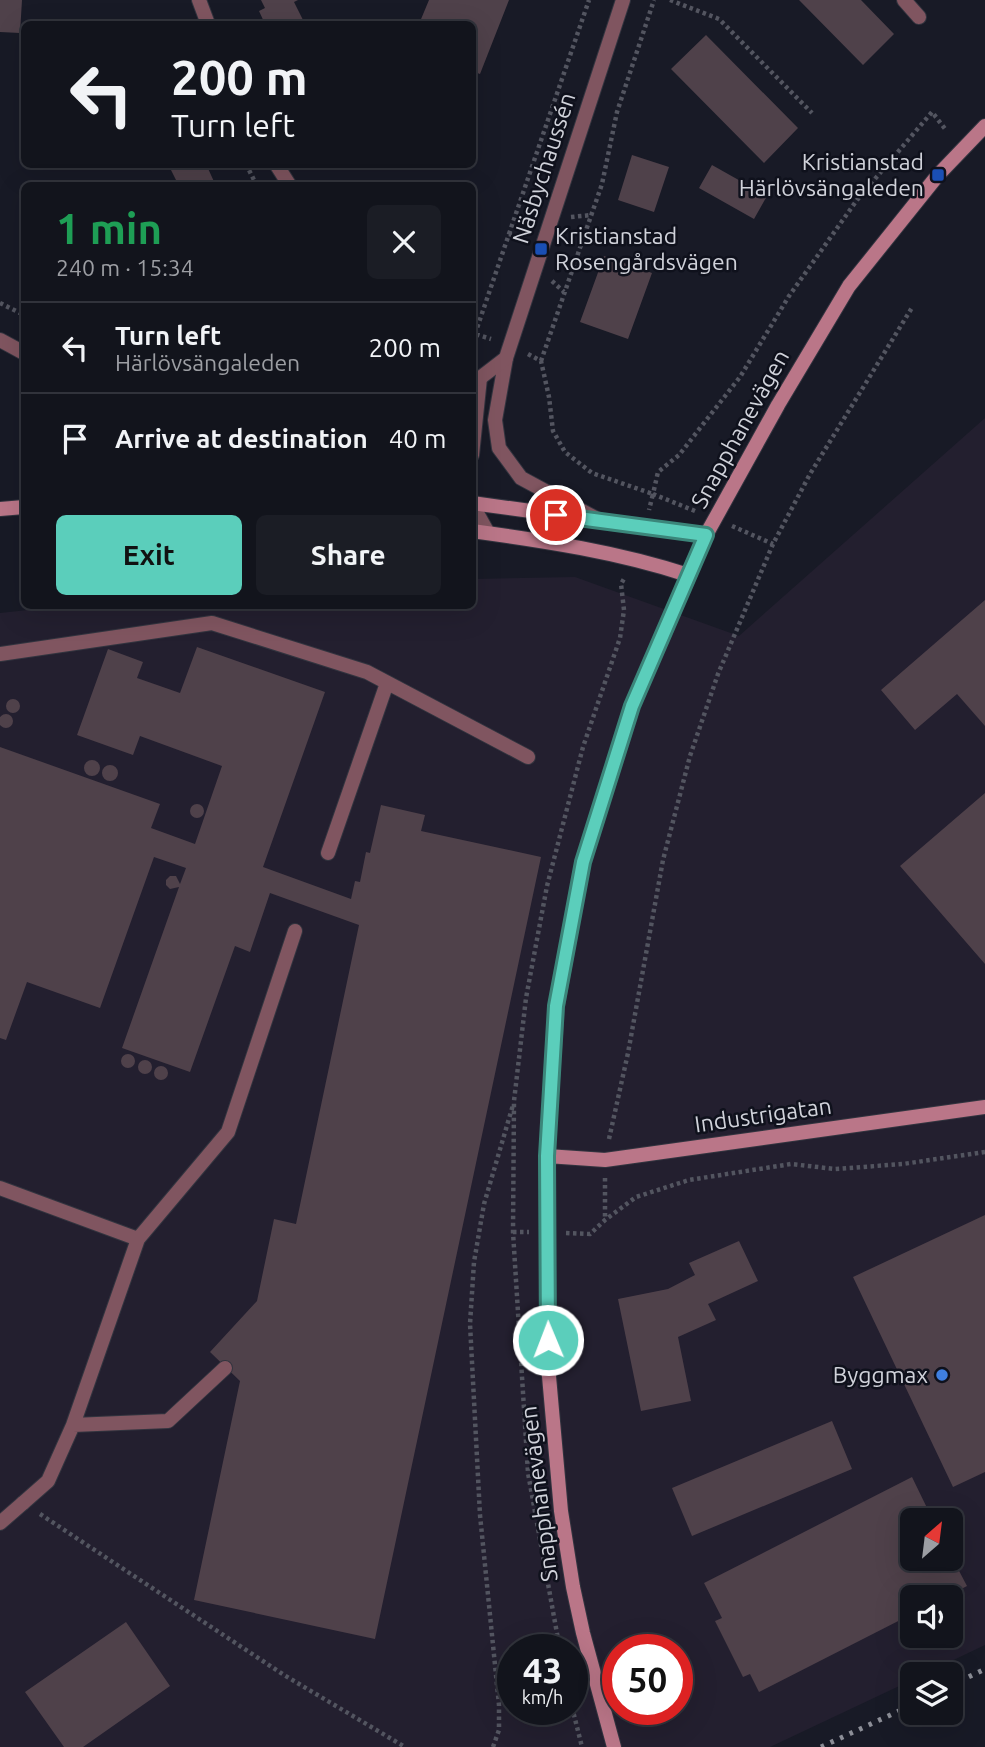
<!DOCTYPE html>
<html lang="en">
<head>
<meta charset="utf-8">
<style>
  :root { --surface:#12141c; --page:#1b1d25; --text:#f1f3f6; --muted:#9c9ea3; --line:#31333b; --accent:#5bcebb }
  body { margin:0; font-family:Ubuntu,sans-serif; background:var(--page); color:var(--text); height:100vh; display:flex; flex-direction:column; font-size:26px; white-space:nowrap }
  * { box-sizing:border-box; margin:0 }
  p { font-size:23px; color:var(--muted) }
  .icon { flex:none; width:38px; height:38px; fill:none; stroke:currentColor; stroke-width:2; stroke-linecap:round; stroke-linejoin:round }
  .map { position:relative; flex:1; overflow:hidden }
  .panel { position:absolute; left:21px; top:182px; width:455px; height:427px; display:flex; flex-direction:column; background:var(--surface); border-radius:10px; box-shadow:0 7px 28px #0002,0 0 0 2px var(--line) }
  .panel>* { flex:none }
  .hud { position:absolute; left:21px; top:21px; width:455px; height:147px; border-radius:10px; box-shadow:0 7px 28px #0002,0 0 0 2px var(--line); background:#12141c; color:var(--text); overflow:hidden }
  .needle { width:46px; rotate:28deg }
  .controls { position:absolute; left:900px; top:1508px; display:grid; gap:14px }
  .controls a { display:grid; place-items:center; width:63px; height:63px; border-radius:10px; background:var(--surface); box-shadow:0 7px 28px #0002,0 0 0 2px var(--line); font-size:35px }
  .speed { position:absolute; left:497px; top:1634px; display:flex; gap:14px; font-size:35px; font-weight:700; text-align:center }
  .speed>* { display:grid; place-content:center; width:91px; height:91px; border-radius:50%; background:var(--surface); box-shadow:0 7px 28px #0002,0 0 0 2px var(--line); line-height:1 }
  .speed small { font-size:18px; font-weight:400 }
  .speed .limit { border:10px solid #d22; background:#fff; color:#111 }
  .pin { position:absolute; display:grid; place-items:center; width:60px; height:60px; color:#fff; margin:-30px; border:4px solid #fff; border-radius:50%; box-shadow:0 2px 7px #0007 }
  .me { position:absolute; width:77px; margin:-38px; rotate:359deg; stroke-linejoin:round; filter:drop-shadow(0 0 5px #0008) }
  .turn { display:flex; align-items:center; gap:24px; height:147px; padding:0 35px; font-size:32px }
  .turn .icon { width:91px; height:91px; stroke-width:2.5 }
  .turn b { display:block; font-size:49px; line-height:60px }
  .round { display:grid; place-items:center; flex:none; width:74px; height:74px; border-radius:10px; background:var(--page) }
  .summary { display:flex; align-items:center; justify-content:space-between; height:119px; padding:0 35px }
  h1 { font-size:42px; font-weight:600; line-height:52px; color:#1e9e55 }
  .button { display:flex; gap:14px; margin-top:auto; padding:14px 35px }
  .button a { flex:1; height:80px; border-radius:10px; background:var(--accent); color:#111; font-size:28px; font-weight:600; line-height:80px; text-align:center }
  .button a+a { background:var(--page); color:var(--text) }
  ul { padding:0; list-style:none }
  li { display:flex; align-items:center; gap:21px; height:91px; padding:0 35px; border-top:2px solid var(--line) }
  li div { flex:1 }
  li b { display:block; font-size:26px }
  li em { font-style:normal }
  .map>svg:first-child { display:block }
</style>
</head>
<body>
<div class="map">
<svg width="985" height="1747" viewBox="0 0 985 1747">
  <rect width="100%" height="100%" fill="#181a26"/>
  <!-- industrial -->
  <path fill="#231f2f" fill-rule="evenodd" d="M 985,418 L 985,1645 L 922,1675 L 912,1675 L 912,1680 L 770,1747 L 0,1747 L 0,613 L 65,606 L 472,606 L 473,579 L 575,577 L 739,636 ZM 912,1521 L 950,1521 L 950,1559 L 912,1559 ZM 912,1598 L 950,1598 L 950,1636 L 912,1636 ZM 513,1650 L 572,1650 L 572,1710 L 513,1710 ZM 618,1650 L 677,1650 L 677,1710 L 618,1710 Z"/>
  <!-- building -->
  <path fill="#4f414a" d="M 0,0 L 22,0 L 20,33 L 0,32 Z
    M 261,0 L 298,0 L 294,2 L 305,24 L 265,24 L 259,11 L 265,8 Z
    M 429,0 L 509,0 L 480,74 L 472,71 L 472,24 L 419,24 Z
    M 799,0 L 861,0 L 894,34 L 863,65 Z
    M 706,35 L 798,128 L 764,163 L 671,69 Z
    M 632,155 L 669,167 L 654,212 L 618,200 Z
    M 168,164 L 206,164 L 216,186 L 179,186 Z
    M 712,165 L 767,196 L 754,219 L 699,188 Z
    M 604,256 L 652,273 L 628,339 L 580,322 Z
    M 985,600 L 985,726 L 957,694 L 915,730 L 881,690 Z
    M 197,647 L 325,692 L 263,867 L 351,899 L 355,881 L 360,882 L 366,852 L 370,853 L 381,805 L 425,815 L 421,831 L 541,857 L 375,1639 L 194,1600 L 240,1381 L 210,1352 L 257,1301 L 274,1219 L 296,1224 L 359,925 L 270,893 L 250,952 L 235,946 L 190,1072 L 122,1048 L 179,887 L 170,889 L 166,885 L 166,880 L 170,876 L 176,876 L 180,884 L 186,868 L 154,857 L 100,1008 L 27,982 L 6,1040 L 0,1038 L 0,747 L 160,804 L 151,828 L 195,844 L 222,766 L 140,736 L 133,755 L 77,735 L 108,649 L 143,662 L 137,678 L 180,693 Z
    M6 706a7 7 0 1 1 14 0a7 7 0 1 1-14 0Z
    M-1 721a7 7 0 1 1 14 0a7 7 0 1 1-14 0Z
    M84 768a8 8 0 1 1 16 0a8 8 0 1 1-16 0Z
    M102 773a8 8 0 1 1 16 0a8 8 0 1 1-16 0Z
    M 985,793 L 985,964 L 900,866 Z
    M190 811a7 7 0 1 1 14 0a7 7 0 1 1-14 0Z
    M121 1061a7 7 0 1 1 14 0a7 7 0 1 1-14 0Z
    M138 1067a7 7 0 1 1 14 0a7 7 0 1 1-14 0Z
    M154 1073a7 7 0 1 1 14 0a7 7 0 1 1-14 0Z
    M 985,1215 L 985,1472 L 953,1487 L 853,1277 Z
    M 739,1241 L 758,1281 L 708,1304 L 716,1320 L 678,1337 L 691,1401 L 641,1411 L 618,1299 L 668,1289 L 695,1275 L 689,1263 Z
    M 832,1421 L 852,1469 L 692,1536 L 672,1488 Z
    M 912,1477 L 929,1512 L 935,1509 L 941,1521 L 912,1521 L 912,1559 L 950,1559 L 950,1538 L 963,1564 L 957,1567 L 967,1586 L 944,1598 L 912,1598 L 912,1614 L 759,1692 L 750,1674 L 743,1677 L 715,1621 L 722,1618 L 704,1583 Z
    M 126,1622 L 170,1686 L 83,1747 L 64,1747 L 25,1692 Z"/>
  <g fill="none" stroke-linecap="round" stroke-linejoin="round">
    <!-- lane casing -->
    <g stroke="#32343f" stroke-width="16">
      <path id="lane" d="M 904,0 L 919,17
        M 506,358 L 495,420 L 499,448 L 521,478 L 597,519
        M 472,455 L 480,378
        M 472,504 L 488,533
        M 0,654 L 212,623 L 367,672 L 528,757
        M 328,853 L 387,683
        M 0,1188 L 138,1239 L 73,1425 L 48,1481 L 23,1503
        M 138,1239 L 228,1132 L 295,931
        M 73,1425 L 168,1421 L 225,1368"/>
    </g>
    <!-- street casing -->
    <g stroke="#32343f" stroke-width="16">
      <path id="street" d="M 199,0 L 208,24
        M 276,164 L 290,186
        M 0,340 L 24,353
        M 472,380 L 480,378 L 506,358 L 623,0
        M 0,1523 L 23,1503"/>
    </g>
    <!-- secondary casing -->
    <g stroke="#32343f" stroke-width="16">
      <path id="secondary" d="M 472,503 L 706,535
        M 0,509 L 24,507
        M 472,531 C 545,541 618,552 688,575
        M 547,1156 L 605,1160 L 985,1107
        M 614,1747 L 583,1633 L 573,1587 L 561,1511 L 548,1365 L 547,1156 L 557,1006 L 583,861 L 632,706 L 706,535 L 778,405 L 849,286 L 938,175 L 985,126"/>
    </g>
    <!-- path -->
    <path stroke="#535560" stroke-width="4.5" stroke-dasharray="3.5 3.5" stroke-linecap="butt" d="M 670,0 L 719,19 L 812,113
      M 246,164 L 257,186
      M 571,217 L 592,215
      M 509,234 L 589,0
      M 552,281 L 564,292
      M 0,303 L 24,315
      M 475,334 L 509,234 L 524,238
      M 472,339 L 475,334 L 491,339
      M 528,354 L 541,361 L 549,397 L 553,431 L 565,452 L 592,473 L 653,494 L 649,510
      M 541,361 L 602,184 L 617,112 L 654,0
      M 695,511 L 653,494 L 658,472 L 679,455 L 740,377 L 789,296 L 857,200 L 932,112 L 946,130
      M 732,526 L 773,544
      M 609,1139 L 628,1053 L 663,860 L 690,756 L 718,674 L 773,544 L 810,474 L 913,306
      M 605,1178 L 605,1220
      M 513,1232 L 529,1232
      M 566,1233 L 590,1234 L 605,1220 L 636,1197 L 689,1180 L 791,1164 L 835,1169 L 903,1164 L 985,1152
      M 40,1514 L 284,1675 L 405,1747
      M 560,1650 L 528,1473 L 513,1232 L 514,1101 L 526,998 L 547,886 L 583,747 L 620,638 L 624,610 L 621,584 L 625,577
      M 572,1707 L 582,1747
      M 493,1747 L 499,1730 L 499,1705 L 480,1515 L 470,1324 L 474,1262 L 484,1204 L 513,1105"/>
    <!-- lane -->
    <use href="#lane" stroke="#805560" stroke-width="14"/>
    <!-- street -->
    <use href="#street" stroke="#805560" stroke-width="14"/>
    <!-- secondary -->
    <use href="#secondary" stroke="#ba7688" stroke-width="14"/>
    <!-- rail -->
    <path stroke="#8c8e97" stroke-width="5" stroke-dasharray="3.5 7" stroke-linecap="butt" d="M 950,1686 L 985,1669
      M 821,1747 L 912,1705"/>
  </g>
  <g fill="none" stroke-linecap="round" stroke-linejoin="round">
    <!-- route casing -->
    <g stroke="#3b867a" stroke-width="18">
      <path id="route" d="M 548,1340 L 547,1156 L 556,1006 L 583,862 L 632,706 L 706,535 L 556,515"/>
    </g>
    <!-- route -->
    <use href="#route" stroke="#5bcebb" stroke-width="12"/>
  </g>
  <!-- markers -->
  <g fill="#1a4fb4" stroke="#0f111c" stroke-width="2.5">
    <rect x="931" y="168" width="14" height="14" rx="3.5"/>
    <rect x="534" y="242" width="14" height="14" rx="3.5"/>
  </g>
  <circle fill="#3f7fe0" stroke="#0f111c" stroke-width="2.5" cx="942" cy="1375" r="7"/>
  <g text-anchor="middle" stroke-width="5" stroke-linejoin="round" paint-order="stroke">
    <!-- poi labels -->
    <g font-size="23" fill="#d0d2da" stroke="#0f111c" text-anchor="end">
      <text x="924" y="170">Kristianstad<tspan x="924" dy="26">Härlövsängaleden</tspan></text>
      <text x="555" y="244" text-anchor="start">Kristianstad<tspan x="555" dy="26">Rosengårdsvägen</tspan></text>
      <text x="928" y="1383">Byggmax</text>
    </g>
    <!-- street labels -->
    <g font-size="23" fill="#d0d2da" stroke="#0f111c">
      <text transform="translate(544 168) rotate(-72)" y="8">Näsbychaussén</text>
      <text transform="translate(740 429) rotate(-61)" y="8">Snapphanevägen</text>
      <text transform="translate(763 1115) rotate(-8)" y="8">Industrigatan</text>
      <text transform="translate(539 1494) rotate(-97)" y="8">Snapphanevägen</text>
    </g>
  </g>
</svg>
<div class="controls">
<a><svg class="needle" viewBox="-14 -14 28 28"><path d="M0-13l5 13h-10z" fill="#e53935"/><path d="M0 13l5-13h-10z" fill="#9c9ea3"/></svg></a>
<a><svg class="icon" aria-label="sound" viewBox="0 0 24 24"><path d="M4 9h4l5-4v14l-5-4H4zM17 9q2 3 0 6"/></svg></a>
<a><svg class="icon" aria-label="layers" viewBox="0 0 24 24"><path d="M12 4l9 5-9 5-9-5zM3 14l9 5 9-5"/></svg></a>
</div>
<div class="speed"><div>43<small>km/h</small></div><div class="limit">50</div></div>
<div class="pin" style="left:556px;top:515px;background:#d93025"><svg class="icon" aria-label="arrive" viewBox="0 0 24 24"><path d="M6 21V4h12l-3 4 3 4H6"/></svg></div>
<svg class="me" style="left:548px;top:1340px" viewBox="-20 -20 40 40"><circle r="17" fill="#5bcebb" stroke="#fff" stroke-width="3"/><path d="M0-11L8 9 0 5-8 9z" fill="#fff"/></svg>
<div class="hud">
<div class="turn"><svg class="icon" aria-label="left" viewBox="0 0 24 24"><path d="M17 20v-9H6M10 6l-5 5 5 5"/></svg><div><b>200 m</b>Turn left</div></div>
</div>
<section class="panel">
<div class="summary"><div><h1>1 min</h1><p>240 m · 15:34</p></div><a class="round"><svg class="icon" aria-label="close" viewBox="0 0 24 24"><path d="M6 6l12 12M18 6L6 18"/></svg></a></div>
<ul>
<li><svg class="icon" aria-label="left" viewBox="0 0 24 24"><path d="M17 20v-9H6M10 6l-5 5 5 5"/></svg><div><b>Turn left</b><p>Härlövsängaleden</p></div><em>200 m</em></li>
<li><svg class="icon" aria-label="arrive" viewBox="0 0 24 24"><path d="M6 21V4h12l-3 4 3 4H6"/></svg><div><b>Arrive at destination</b></div><em>40 m</em></li>
</ul>
<div class="button"><a>Exit</a><a>Share</a></div>
</section>
</div>
</body>
</html>
